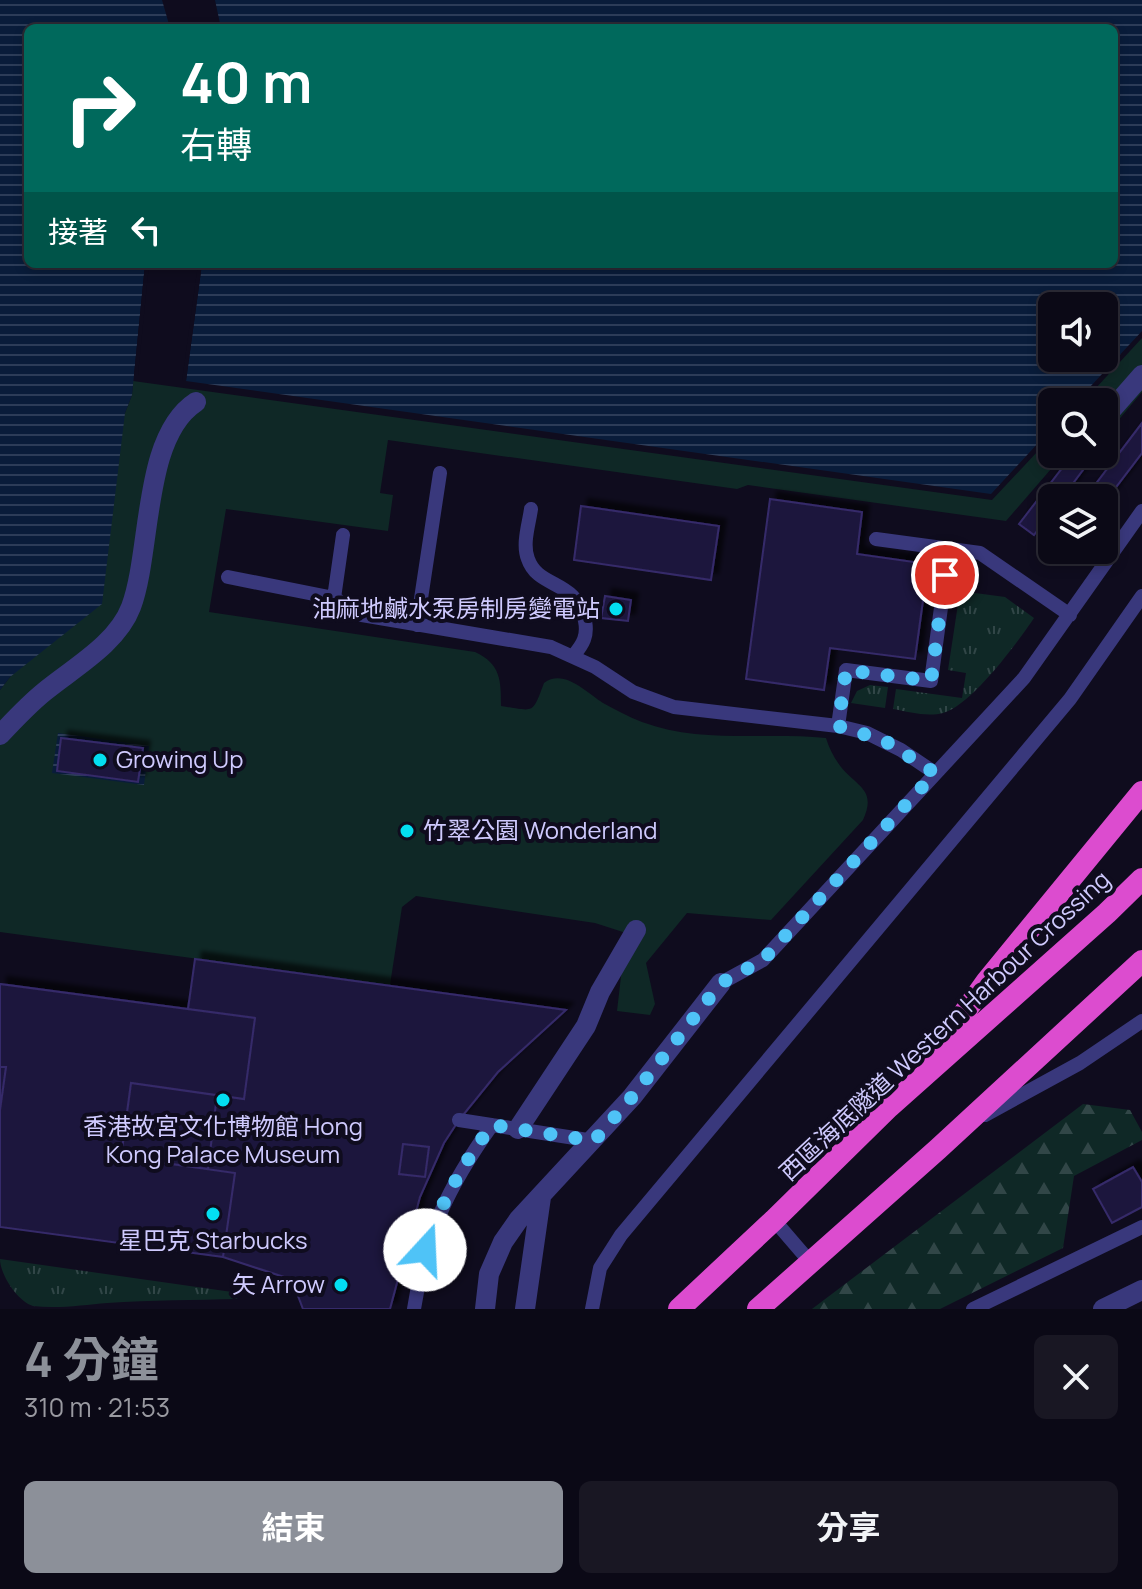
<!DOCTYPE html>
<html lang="zh-TW">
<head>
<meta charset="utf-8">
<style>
  :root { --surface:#0b0916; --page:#191723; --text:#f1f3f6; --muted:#9a9aa1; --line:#2b2a35; --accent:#8c9099 }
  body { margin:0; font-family:Manrope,"Noto Sans TC",sans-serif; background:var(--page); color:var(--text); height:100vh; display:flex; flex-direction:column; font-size:30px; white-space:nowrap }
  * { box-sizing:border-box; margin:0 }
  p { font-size:26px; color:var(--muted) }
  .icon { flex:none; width:44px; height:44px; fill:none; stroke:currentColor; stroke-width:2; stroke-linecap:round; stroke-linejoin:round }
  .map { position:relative; height:1309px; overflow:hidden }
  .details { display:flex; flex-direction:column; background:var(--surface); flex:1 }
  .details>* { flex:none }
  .banner { position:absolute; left:24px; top:24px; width:1094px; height:244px; border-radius:12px; box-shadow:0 4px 12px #0003,0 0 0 2px var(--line); background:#00695c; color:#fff; overflow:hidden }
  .tools { position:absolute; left:1038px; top:292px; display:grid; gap:16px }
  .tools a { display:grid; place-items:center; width:80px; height:80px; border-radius:12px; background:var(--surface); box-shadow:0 4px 12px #0003,0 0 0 2px var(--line); font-size:40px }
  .pin { position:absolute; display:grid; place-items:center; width:68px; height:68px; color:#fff; margin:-34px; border:4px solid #fff; border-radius:50%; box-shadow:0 2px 8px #0007 }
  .me { position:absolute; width:88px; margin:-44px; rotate:20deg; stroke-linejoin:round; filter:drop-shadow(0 0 6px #0008) }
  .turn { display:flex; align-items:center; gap:28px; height:168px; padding:0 24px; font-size:36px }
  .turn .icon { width:104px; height:104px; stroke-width:2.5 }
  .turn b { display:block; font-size:56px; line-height:68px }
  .then { display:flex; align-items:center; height:76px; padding:0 24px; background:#0003; gap:16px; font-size:30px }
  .round { display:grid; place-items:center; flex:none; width:84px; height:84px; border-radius:12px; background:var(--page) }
  .summary { display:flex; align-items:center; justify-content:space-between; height:136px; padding:0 24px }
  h1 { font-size:48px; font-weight:700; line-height:60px; color:var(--accent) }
  .primary-button { display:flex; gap:16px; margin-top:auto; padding:16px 24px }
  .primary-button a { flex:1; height:92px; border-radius:12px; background:var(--accent); color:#fff; font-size:32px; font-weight:700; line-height:92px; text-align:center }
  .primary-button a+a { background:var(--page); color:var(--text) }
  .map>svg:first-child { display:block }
</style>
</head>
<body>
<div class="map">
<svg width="1142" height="1309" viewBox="0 0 1142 1309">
  <defs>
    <pattern id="grass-tufts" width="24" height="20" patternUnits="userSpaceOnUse" patternTransform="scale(2)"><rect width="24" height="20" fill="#0f2826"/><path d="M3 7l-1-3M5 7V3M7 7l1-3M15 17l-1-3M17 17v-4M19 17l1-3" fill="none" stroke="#314647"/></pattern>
    <pattern id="forest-firs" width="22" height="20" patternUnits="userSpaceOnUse" patternTransform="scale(2)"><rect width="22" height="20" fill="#0f2826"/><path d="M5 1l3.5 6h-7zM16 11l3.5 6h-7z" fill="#314647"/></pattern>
    <pattern id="water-rules" width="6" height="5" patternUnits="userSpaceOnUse" patternTransform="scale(2)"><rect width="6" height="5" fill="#091c3a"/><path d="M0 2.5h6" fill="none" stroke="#2c3c58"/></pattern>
    <filter id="shadow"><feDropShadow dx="7" dy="-7" stdDeviation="2" flood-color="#0009"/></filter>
  </defs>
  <rect width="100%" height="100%" fill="#0f0c1e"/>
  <!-- grass -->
  <path fill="url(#grass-tufts)" d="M 960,591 L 1005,597 L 1034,618 C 1018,642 971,706 943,713 C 927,717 909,712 893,709 L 896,689 L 962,698 L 966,673 L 948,670 Z
    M 870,685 L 888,687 L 885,708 L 851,703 L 857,691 Z
    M 0,1259 L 239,1293 L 237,1299 C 194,1300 151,1300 107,1303 C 84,1305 57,1309 33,1306 C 17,1301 0,1274 0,1259 Z"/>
  <!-- forest -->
  <path fill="url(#forest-firs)" d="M 1083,1104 L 1130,1110 L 1142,1132 L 1142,1140 L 1074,1176 L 1063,1248 L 940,1309 L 812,1309 Z"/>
  <!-- park -->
  <path fill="#0f2826" d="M 1142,338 L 1142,392 L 1116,423 L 1104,413 L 1104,402 L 1083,402 Z
    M 133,381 L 992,500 L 1052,436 L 1052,454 L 1064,454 L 1006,521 L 748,485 L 737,489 L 388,440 L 380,493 L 393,495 L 388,531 L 226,509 L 209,612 L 475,652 C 501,664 501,681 501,706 C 535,711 532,715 544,683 C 564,668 587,693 603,703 C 616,710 629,717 642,722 C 701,744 765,732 826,738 C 829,748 834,758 841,767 C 857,787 877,789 863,820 L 771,920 L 687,913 L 646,963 L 655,1004 L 650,1015 L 617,1011 L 626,933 L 595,923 L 416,896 L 402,907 L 390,985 L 0,932 L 0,690 L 10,677 L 125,413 L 132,395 Z"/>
  <!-- water -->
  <path fill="url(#water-rules)" fill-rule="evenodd" d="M 0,0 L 162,0 L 170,28 L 28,28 L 28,264 L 145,264 L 132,395 L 125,413 L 102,604 L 10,677 L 0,690 Z
    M 215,0 L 1142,0 L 1142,331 L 1076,402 L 1052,402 L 1052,428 L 991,494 L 186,381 L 202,264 L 1114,264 L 1114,28 L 221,28 ZM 1052,306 L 1104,306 L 1104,358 L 1052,358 Z
    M 58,733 L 149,746 L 144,785 L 52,773 ZM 62,738 L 142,748 L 138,781 L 57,771 Z"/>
  <!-- pier -->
  <path fill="#0f0c1e" d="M 145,264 L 149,264 L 138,375 L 134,375 Z
    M 198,264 L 202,264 L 186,381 L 182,381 Z"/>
  <!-- building -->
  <path fill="#1f183e" stroke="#362b6a" stroke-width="2" filter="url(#shadow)" d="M 1142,423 L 1142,453 L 1104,503 L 1104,498 L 1085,498 Z
    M 1073,454 L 1095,454 L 1062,498 L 1052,498 L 1052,511 L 1034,535 L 1019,524 Z
    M 770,499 L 862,512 L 857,554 L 928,564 L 915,659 L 830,648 L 824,690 L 746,679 Z
    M 581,506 L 719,526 L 711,580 L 574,560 Z
    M 605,596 L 631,600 L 628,621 L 601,618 Z
    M 61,738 L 143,748 L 138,782 L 57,771 Z
    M 195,959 L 566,1010 L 498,1072 L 459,1120 L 444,1143 L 420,1197 L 390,1309 L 303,1309 L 293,1283 L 287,1278 L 223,1257 L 0,1227 L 0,984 L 188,1009 Z
    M 0,984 L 255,1018 L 244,1099 L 131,1083 L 121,1157 L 235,1173 L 223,1257 L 0,1227 L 0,1110 L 6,1067 L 0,1067 Z
    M 131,1083 L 217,1095 L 208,1169 L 121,1157 Z
    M 403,1144 L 429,1147 L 425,1177 L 399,1174 Z
    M 1133,1167 L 1142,1182 L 1142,1207 L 1112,1223 L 1093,1189 Z"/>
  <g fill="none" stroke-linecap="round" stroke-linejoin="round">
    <!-- service -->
    <path stroke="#39387c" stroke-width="14" d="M 531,509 C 529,524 522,544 528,559 C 538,589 577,579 585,621 C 588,636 583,644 574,655
      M 343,535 L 334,598 L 362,615 L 551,647 L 595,667 L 633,692 L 674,707 L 838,726 L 867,733 L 901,750 L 935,773
      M 876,539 L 980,553 L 1070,615
      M 228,577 L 334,598
      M 417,625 L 440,473
      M 838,726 L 846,670 L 931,681 L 949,549
      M 721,983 L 763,960 L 1024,678 L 1142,511
      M 985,1115 L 1080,1063 L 1142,1021
      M 459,1120 L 594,1141
      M 774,1220 L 811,1263
      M 414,1309 C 426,1233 448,1187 492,1125
      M 592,1309 L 600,1268 L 621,1235 L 1070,699 L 1142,596
      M 973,1309 L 1142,1227"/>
    <!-- pedestrian -->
    <path stroke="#39387c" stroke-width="20" d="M 1107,415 L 1142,375
      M 0,735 C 14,720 28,705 44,692 C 73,668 117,644 131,607 C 152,551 142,437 196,402
      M 518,1129 L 586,1026 L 600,992 L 636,930"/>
    <!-- minor -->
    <path stroke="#39387c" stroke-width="20" d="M 485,1309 L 489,1274 L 503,1242 L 519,1219 L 632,1097 L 721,983
      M 525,1309 L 541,1197
      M 1103,1309 L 1142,1290"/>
    <!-- trunk -->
    <path stroke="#dc4ccf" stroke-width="22" d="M 932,1058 L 987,981 L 1142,792
      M 679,1309 L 774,1220 L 889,1107 L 1107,913 L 1142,879
      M 758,1309 L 938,1149 L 1142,961"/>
  </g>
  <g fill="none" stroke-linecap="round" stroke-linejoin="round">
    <!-- route -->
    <path stroke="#4fc3f7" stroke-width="14" stroke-dasharray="0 25.2" d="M 425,1250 C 440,1204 463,1164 492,1125 L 594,1141 L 632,1097 L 721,983 L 763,960 L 935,773 L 885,741 L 838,726 L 846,670 L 931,681 L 945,575"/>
  </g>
  <!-- markers -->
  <g fill="#03def1" stroke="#0f0c1e" stroke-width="3">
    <circle cx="616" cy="609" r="8"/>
    <circle cx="100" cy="760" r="8"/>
    <circle cx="407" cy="831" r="8"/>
    <circle cx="223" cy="1100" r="8"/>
    <circle cx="213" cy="1214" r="8"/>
    <circle cx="341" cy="1285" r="8"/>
  </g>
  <g text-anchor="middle" stroke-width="8" stroke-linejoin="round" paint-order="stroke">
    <!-- poi labels -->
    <g font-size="24" fill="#cfcafe" stroke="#0f0c1e" text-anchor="end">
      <text x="600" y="617">油麻地鹹水泵房制房變電站</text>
      <text x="116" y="768" text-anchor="start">Growing Up</text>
      <text x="423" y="839" text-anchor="start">竹翠公園 Wonderland</text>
      <text x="223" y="1135" text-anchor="middle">香港故宮文化博物館 Hong<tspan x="223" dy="28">Kong Palace Museum</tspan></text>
      <text x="213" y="1249" text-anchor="middle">星巴克 Starbucks</text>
      <text x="325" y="1293">矢 Arrow</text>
    </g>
    <!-- street labels -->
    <g font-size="24" fill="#cfcafe" stroke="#0f0c1e">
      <text transform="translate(945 1026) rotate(-43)" y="8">西區海底隧道 Western Harbour Crossing</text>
    </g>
  </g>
</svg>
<div class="tools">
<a><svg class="icon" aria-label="sound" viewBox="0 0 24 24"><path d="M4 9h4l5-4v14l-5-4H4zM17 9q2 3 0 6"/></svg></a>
<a><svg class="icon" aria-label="search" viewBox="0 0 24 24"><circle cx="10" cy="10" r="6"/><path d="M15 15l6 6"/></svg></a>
<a><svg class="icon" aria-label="layers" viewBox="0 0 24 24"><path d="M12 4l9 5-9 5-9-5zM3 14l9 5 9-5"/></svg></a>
</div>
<div class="pin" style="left:945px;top:575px;background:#d93025"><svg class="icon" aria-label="arrive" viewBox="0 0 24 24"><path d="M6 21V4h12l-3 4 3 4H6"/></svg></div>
<svg class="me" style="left:425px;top:1250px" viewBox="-20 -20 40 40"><circle r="19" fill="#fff"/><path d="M0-13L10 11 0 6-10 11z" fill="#4fc3f7"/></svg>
<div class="banner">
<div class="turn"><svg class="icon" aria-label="right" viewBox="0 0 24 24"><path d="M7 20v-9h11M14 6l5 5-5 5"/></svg><div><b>40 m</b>右轉</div></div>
<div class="then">接著<svg class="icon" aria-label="left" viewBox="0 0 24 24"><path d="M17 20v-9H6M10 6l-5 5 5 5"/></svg></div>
</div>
</div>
<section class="details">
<div class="summary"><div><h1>4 分鐘</h1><p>310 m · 21:53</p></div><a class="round"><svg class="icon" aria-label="close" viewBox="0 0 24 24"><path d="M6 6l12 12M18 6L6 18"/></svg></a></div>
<div class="primary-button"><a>結束</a><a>分享</a></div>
</section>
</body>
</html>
